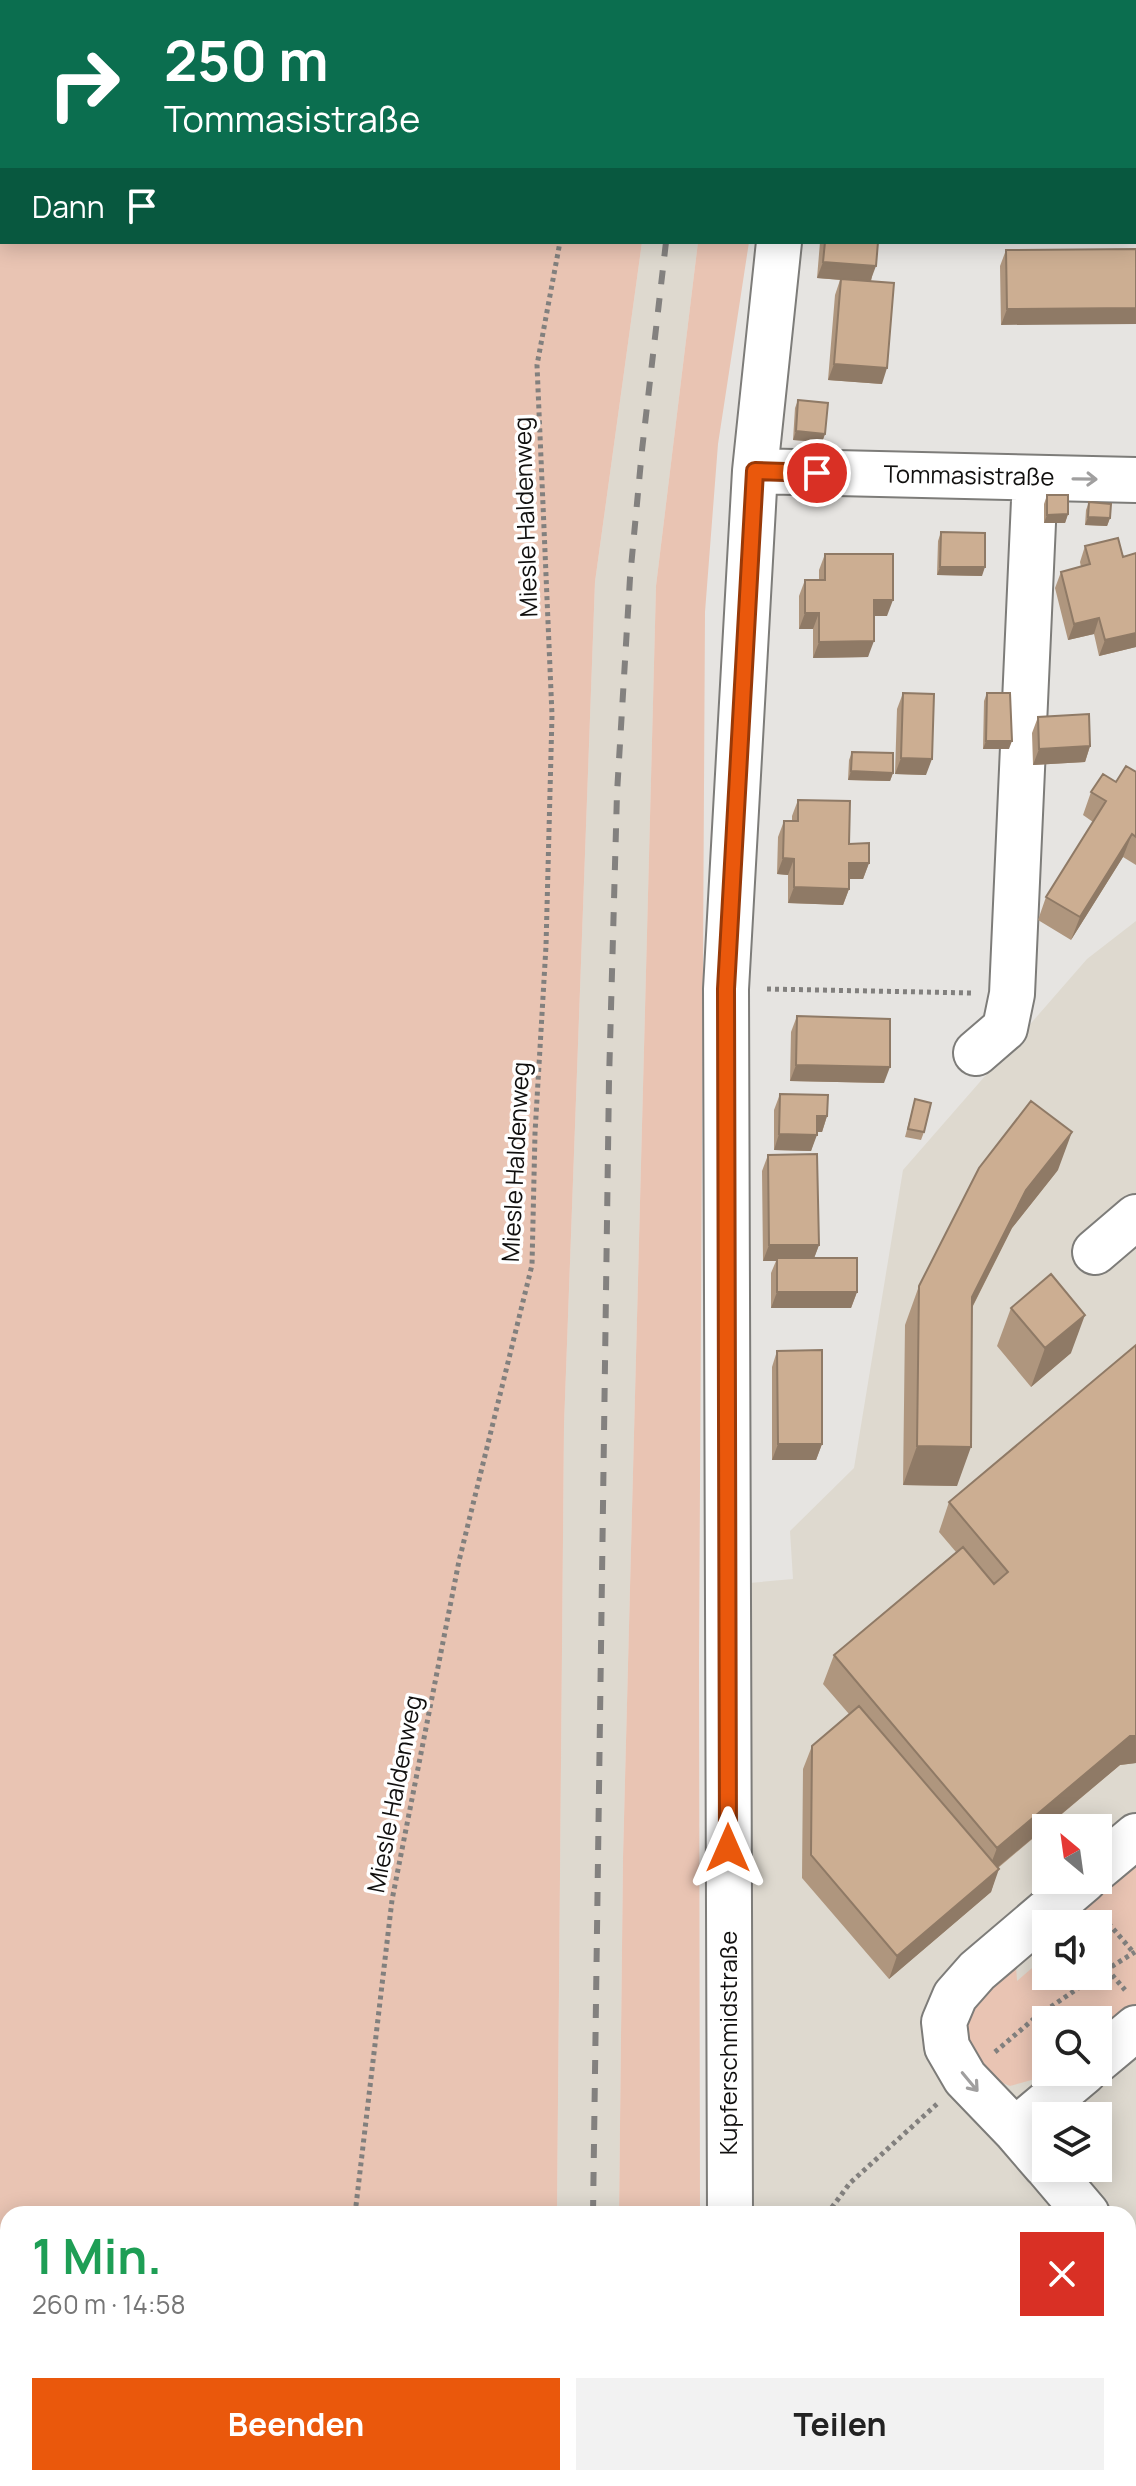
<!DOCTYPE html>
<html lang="de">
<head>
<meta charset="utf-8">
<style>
  :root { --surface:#fff; --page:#f2f2f2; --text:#222; --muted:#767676; --accent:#ea580c }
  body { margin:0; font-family:Manrope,sans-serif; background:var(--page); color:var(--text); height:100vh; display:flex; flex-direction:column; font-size:30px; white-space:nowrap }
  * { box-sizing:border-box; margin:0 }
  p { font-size:26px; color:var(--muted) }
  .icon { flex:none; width:44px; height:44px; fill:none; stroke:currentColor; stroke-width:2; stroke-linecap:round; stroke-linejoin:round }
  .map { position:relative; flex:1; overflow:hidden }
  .side { position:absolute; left:0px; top:2206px; width:1136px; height:280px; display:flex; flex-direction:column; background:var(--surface); border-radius:24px 24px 0 0; box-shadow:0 4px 20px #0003 }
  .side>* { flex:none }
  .top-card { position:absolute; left:0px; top:0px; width:1136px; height:244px; box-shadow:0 4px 20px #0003; background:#0b6e4f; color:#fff; overflow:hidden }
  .needle { width:52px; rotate:331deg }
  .buttons { position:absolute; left:1032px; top:1814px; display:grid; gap:16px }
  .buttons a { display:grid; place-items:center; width:80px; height:80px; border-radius:0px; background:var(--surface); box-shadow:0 4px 20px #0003; font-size:40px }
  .pin { position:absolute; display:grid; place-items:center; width:68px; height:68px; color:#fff; margin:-34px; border:4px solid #fff; border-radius:50%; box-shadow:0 2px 8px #0007 }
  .me { position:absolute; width:88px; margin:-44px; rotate:0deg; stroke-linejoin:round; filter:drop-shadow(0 0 6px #0008) }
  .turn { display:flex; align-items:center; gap:28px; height:168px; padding:0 32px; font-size:36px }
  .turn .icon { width:104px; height:104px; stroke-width:2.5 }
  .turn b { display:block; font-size:56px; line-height:68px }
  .then { display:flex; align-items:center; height:76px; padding:0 32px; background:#0003; gap:16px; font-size:30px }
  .round { display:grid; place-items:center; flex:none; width:84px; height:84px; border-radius:0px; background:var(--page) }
  .overview { display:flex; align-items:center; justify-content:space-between; height:136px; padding:0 32px }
  h1 { font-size:48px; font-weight:700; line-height:60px; color:#1e9e55 }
  .primary-button { display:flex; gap:16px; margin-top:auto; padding:16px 32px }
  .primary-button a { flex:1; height:92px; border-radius:0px; background:var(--accent); color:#fff; font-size:32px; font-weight:700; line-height:92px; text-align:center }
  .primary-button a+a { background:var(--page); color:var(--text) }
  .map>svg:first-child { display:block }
</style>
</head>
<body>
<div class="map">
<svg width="1136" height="2486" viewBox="0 0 1136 2486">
  <rect width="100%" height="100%" fill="#e6e4e1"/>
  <!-- built -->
  <path fill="#ded9cf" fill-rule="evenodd" d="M 642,242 L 698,242 L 656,586 L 623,1857 L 619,2214 L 557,2214 L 564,1426 L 595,582 Z
    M 1136,921 L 1136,2486 L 754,2486 L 755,2478 L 1128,2478 L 1128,2214 L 754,2214 L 749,1583 L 793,1579 L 790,1531 L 854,1468 L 903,1170 L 1087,959 ZM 1046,1828 L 1098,1828 L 1098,1880 L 1046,1880 ZM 1046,1924 L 1098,1924 L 1098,1976 L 1046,1976 ZM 1046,2020 L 1098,2020 L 1098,2072 L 1046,2072 ZM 1046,2116 L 1098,2116 L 1098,2168 L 1046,2168 Z
    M 552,2478 L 616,2478 L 616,2486 L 552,2486 Z"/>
  <!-- green -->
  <path fill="#e9c4b3" d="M 0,0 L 675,0 L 675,2 L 2,2 L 2,242 L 642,242 L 595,582 L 564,1426 L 557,2214 L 8,2214 L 8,2478 L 552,2478 L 552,2486 L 0,2486 Z
    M 698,242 L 749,242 L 718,444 L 705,612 L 699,1661 L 700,2214 L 619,2214 L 623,1857 L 656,586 Z
    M 1136,1847 L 1136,2012 L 1098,2043 L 1098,2020 L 1046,2020 L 1046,2072 L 1061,2072 L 1010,2086 L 983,2075 L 962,2040 L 968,1998 L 1015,1952 L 1017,1981 L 1046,1956 L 1046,1976 L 1098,1976 L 1098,1924 L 1070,1924 L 1066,1906 Z
    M 616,2478 L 701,2478 L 700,2486 L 616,2486 Z"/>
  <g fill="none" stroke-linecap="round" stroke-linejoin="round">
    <!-- minor casing -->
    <g stroke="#7d7c79" stroke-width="48">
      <path id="minor" d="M 810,2 L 811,0
        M 1134,220 L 1136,220
        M 755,471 L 1136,480
        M 976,1053 L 1005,1028 L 1012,994 L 1035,478
        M 1095,1252 L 1136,1217
        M 1098,1868 L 1136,1836
        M 1098,2060 L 1136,2028
        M 1015,2130 L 1084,2072
        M 1046,2166 L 1015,2130 L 965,2078 L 947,2047 L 944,2022 L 955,1996 L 977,1971 L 1084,1880
        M 1048,2168 L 1087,2214
        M 730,2214 L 726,989 L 755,471 L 779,242
        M 1128,2263 L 1136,2272
        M 731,2478 L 731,2486"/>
    </g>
    <!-- path -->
    <path stroke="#82807e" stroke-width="5" stroke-dasharray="4 4" stroke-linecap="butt" d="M 600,2 L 601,0
      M 767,989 L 973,993
      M 1103,1917 L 1134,1953
      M 1107,1969 L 1125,1990
      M 1098,1975 L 1135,1952
      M 995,2052 L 1036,2017 L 1096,1976
      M 355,2214 L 392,1900 L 459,1561 L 532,1265 L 535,1133 L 546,946 L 552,715 L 537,365 L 560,242
      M 827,2214 L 850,2183 L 937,2104
      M 328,2486 L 329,2478
      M 807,2486 L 807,2478"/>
    <!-- minor -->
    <use href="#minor" stroke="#fff" stroke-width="44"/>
    <!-- rail -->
    <path stroke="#83817f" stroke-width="6" stroke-dasharray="14 14" stroke-linecap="butt" d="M 702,2 L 702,0
      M 593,2214 L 609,1080 L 617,793 L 630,578 L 642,450 L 666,242
      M 589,2486 L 589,2478"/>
  </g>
  <!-- wall -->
  <path fill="#af967e" d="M 820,242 L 878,242 L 871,282 L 882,384 L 828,380 L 835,295 L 840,280 L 817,278 Z
    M 1136,249 L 1001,325 L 1000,266 L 1006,250 Z
    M 798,400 L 825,434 L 822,442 L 793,440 L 795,408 Z
    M 1047,495 L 1068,514 L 1065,523 L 1044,523 L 1044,504 Z
    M 1089,502 L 1110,518 L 1107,526 L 1085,525 L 1086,510 Z
    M 941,532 L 982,576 L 937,575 L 938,541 Z
    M 1085,546 L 1136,647 L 1099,656 L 1094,634 L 1068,640 L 1055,588 L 1061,572 L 1081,567 L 1080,562 Z
    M 825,554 L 887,616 L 874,616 L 868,657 L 813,658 L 813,629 L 799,629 L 799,596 L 805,580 L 819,580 L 819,570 Z
    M 903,693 L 926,775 L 895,774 L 897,709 Z
    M 987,693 L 1009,749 L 983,749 L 984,701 Z
    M 1038,717 L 1090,746 L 1085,762 L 1033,765 L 1032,733 Z
    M 852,752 L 893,773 L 890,781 L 848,780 L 849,760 Z
    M 1136,772 L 1136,865 L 1123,857 L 1071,940 L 1038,920 L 1046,897 L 1093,822 L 1083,815 L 1091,792 L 1116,782 Z
    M 798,800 L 849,844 L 869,863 L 863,879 L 849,879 L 849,889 L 843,905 L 788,903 L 788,875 L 777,874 L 778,837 L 784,821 L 792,821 L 792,816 Z
    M 797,1016 L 884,1083 L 790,1081 L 791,1032 Z
    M 780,1094 L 827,1116 L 822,1132 L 817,1132 L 811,1151 L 774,1150 L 774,1110 Z
    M 915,1099 L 924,1132 L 921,1140 L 905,1137 Z
    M 768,1155 L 819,1245 L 814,1258 L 857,1292 L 851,1308 L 771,1308 L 771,1273 L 776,1261 L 763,1261 L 762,1171 Z
    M 1058,1170 L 1012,1228 L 972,1308 L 957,1486 L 903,1485 L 905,1325 L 919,1286 Z
    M 1011,1308 L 1071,1353 L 1031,1387 L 997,1346 Z
    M 1136,1345 L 1136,1763 L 1120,1765 L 998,1868 L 991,1892 L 889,1979 L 802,1878 L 803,1769 L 812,1746 L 849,1714 L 823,1684 L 834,1655 L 956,1552 L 939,1532 L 949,1502 Z
    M 777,1351 L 822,1444 L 816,1460 L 772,1460 L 772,1367 Z
    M 933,2478 L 971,2478 L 961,2486 L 940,2486 Z"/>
  <!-- shaded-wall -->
  <path fill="#8f7a66" d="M 1134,84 L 1136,84 L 1136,107 L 1134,107 Z
    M 823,262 L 876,266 L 870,282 L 817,278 Z
    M 1136,308 L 1136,324 L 1001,325 L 1007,309 Z
    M 834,364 L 887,368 L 882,384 L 828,380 Z
    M 796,431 L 825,434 L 822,442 L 793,440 Z
    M 1068,514 L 1065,523 L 1044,523 L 1047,515 Z
    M 1088,517 L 1110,518 L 1107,526 L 1085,525 Z
    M 940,567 L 985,567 L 982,576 L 937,575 Z
    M 874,600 L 893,600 L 887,616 L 868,616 Z
    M 805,613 L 819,613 L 813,629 L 799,629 Z
    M 1099,618 L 1094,634 L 1068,640 L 1074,624 Z
    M 1136,633 L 1136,647 L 1099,656 L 1105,640 Z
    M 874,641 L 868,657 L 813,658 L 819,642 Z
    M 986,741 L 1012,741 L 1009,749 L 983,749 Z
    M 1090,746 L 1085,762 L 1033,765 L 1039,749 Z
    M 901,758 L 932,759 L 926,775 L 895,774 Z
    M 851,771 L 893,773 L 890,781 L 848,780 Z
    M 1132,834 L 1123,857 L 1071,940 L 1080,917 Z
    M 783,858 L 794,859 L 788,875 L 777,874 Z
    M 849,863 L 869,863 L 863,879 L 843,879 Z
    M 794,887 L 849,889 L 843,905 L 788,903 Z
    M 796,1065 L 890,1067 L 884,1083 L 790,1081 Z
    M 817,1116 L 827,1116 L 822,1132 L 812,1132 Z
    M 1072,1132 L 1058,1170 L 1012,1228 L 958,1335 L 972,1297 L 1026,1190 Z
    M 779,1134 L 817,1135 L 811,1151 L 774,1150 Z
    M 769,1245 L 819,1245 L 813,1261 L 777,1258 L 776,1261 L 763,1261 Z
    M 777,1292 L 857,1292 L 851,1308 L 771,1308 Z
    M 1085,1315 L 1071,1353 L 1031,1387 L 1045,1348 Z
    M 778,1444 L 822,1444 L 816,1460 L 772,1460 Z
    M 917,1446 L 971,1447 L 957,1486 L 903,1485 Z
    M 1130,1736 L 1136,1736 L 1136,1763 L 1120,1765 L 986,1877 L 997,1848 Z
    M 999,1869 L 991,1892 L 889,1979 L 897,1956 Z
    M 955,2478 L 971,2478 L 961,2486 L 953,2486 Z"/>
  <!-- building -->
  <path fill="#ccae92" stroke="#8f7a66" stroke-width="2" d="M 871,0 L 931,0 L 931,2 L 871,2 Z
    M 1083,0 L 1136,0 L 1136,84 L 1134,84 L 1134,2 L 1083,2 Z
    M 825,242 L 878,242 L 876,266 L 823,262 Z
    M 1136,249 L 1136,308 L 1007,309 L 1006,250 Z
    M 841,279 L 894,283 L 887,368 L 834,364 Z
    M 798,400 L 828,403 L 825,434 L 796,431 Z
    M 1047,495 L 1068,495 L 1068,514 L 1047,515 Z
    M 1089,502 L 1111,504 L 1110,518 L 1088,517 Z
    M 941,532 L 985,533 L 985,567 L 940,567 Z
    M 1118,538 L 1123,557 L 1136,553 L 1136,633 L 1105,640 L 1099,618 L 1074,624 L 1061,572 L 1090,564 L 1085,546 Z
    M 825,554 L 893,554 L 893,600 L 874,600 L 874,641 L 819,642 L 819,613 L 805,613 L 805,580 L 825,580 Z
    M 903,693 L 934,694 L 932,759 L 901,758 Z
    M 987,693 L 1010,693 L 1012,741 L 986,741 Z
    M 1089,714 L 1090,746 L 1039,749 L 1038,717 Z
    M 852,752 L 893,753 L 893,773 L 851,771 Z
    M 1126,766 L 1136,772 L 1136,837 L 1132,834 L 1080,917 L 1046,897 L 1106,801 L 1091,792 L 1103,774 L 1116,782 Z
    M 798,800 L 850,801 L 849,844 L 869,843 L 869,863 L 849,863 L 849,889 L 794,887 L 794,859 L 783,858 L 784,821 L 798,821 Z
    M 797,1016 L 890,1019 L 890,1067 L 796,1065 Z
    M 780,1094 L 828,1095 L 827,1116 L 817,1116 L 817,1135 L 779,1134 Z
    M 915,1099 L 931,1103 L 924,1132 L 908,1129 Z
    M 1031,1101 L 1072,1132 L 1026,1190 L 972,1297 L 971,1447 L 917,1446 L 919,1286 L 979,1168 Z
    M 817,1154 L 819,1245 L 769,1245 L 768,1155 Z
    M 777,1258 L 857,1258 L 857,1292 L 777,1292 Z
    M 1051,1274 L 1085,1315 L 1045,1348 L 1011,1308 Z
    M 1136,1345 L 1136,1736 L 1130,1736 L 997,1848 L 834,1655 L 963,1547 L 994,1584 L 1008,1572 L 949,1502 Z
    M 822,1350 L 822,1444 L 778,1444 L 777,1351 Z
    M 859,1706 L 999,1869 L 897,1956 L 811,1855 L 812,1746 Z"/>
  <!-- one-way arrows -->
  <defs><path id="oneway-shaft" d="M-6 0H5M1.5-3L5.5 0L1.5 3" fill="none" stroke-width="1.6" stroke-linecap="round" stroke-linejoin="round" transform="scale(2)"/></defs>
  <g stroke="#a09f9f">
    <use href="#oneway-shaft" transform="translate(1085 479) rotate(1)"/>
    <use href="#oneway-shaft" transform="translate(970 2082) rotate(50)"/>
  </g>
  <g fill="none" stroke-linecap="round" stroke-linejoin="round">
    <!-- route casing -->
    <g stroke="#983908" stroke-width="20">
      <path id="route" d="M 728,1848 L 726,989 L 755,471 L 817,473"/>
    </g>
    <!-- route -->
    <use href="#route" stroke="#ea580c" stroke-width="14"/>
  </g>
  <g text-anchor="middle" stroke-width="7" stroke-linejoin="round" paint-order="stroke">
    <!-- street labels -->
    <g font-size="24" fill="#11100f" stroke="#fff">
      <text transform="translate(969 476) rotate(1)" y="8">Tommasistraße</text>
      <text transform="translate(526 517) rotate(-92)" y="8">Miesle Haldenweg</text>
      <text transform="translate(516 1162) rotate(-87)" y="8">Miesle Haldenweg</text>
      <text transform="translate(395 1794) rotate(-79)" y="8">Miesle Haldenweg</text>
      <text transform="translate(729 2043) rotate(-90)" y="8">Kupferschmidstraße</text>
    </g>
  </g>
</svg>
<div class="buttons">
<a><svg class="needle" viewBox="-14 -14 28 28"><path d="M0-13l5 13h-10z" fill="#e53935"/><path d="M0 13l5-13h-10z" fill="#767676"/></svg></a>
<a><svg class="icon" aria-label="sound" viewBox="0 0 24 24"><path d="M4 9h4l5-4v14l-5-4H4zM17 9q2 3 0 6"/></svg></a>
<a><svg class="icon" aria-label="search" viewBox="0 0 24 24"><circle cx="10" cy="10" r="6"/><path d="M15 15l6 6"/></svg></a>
<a><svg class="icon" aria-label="layers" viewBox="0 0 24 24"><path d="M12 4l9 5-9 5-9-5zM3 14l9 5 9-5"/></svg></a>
</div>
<div class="pin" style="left:817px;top:473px;background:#d93025"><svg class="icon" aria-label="arrive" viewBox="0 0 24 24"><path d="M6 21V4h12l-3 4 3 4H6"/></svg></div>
<svg class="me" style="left:728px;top:1848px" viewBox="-20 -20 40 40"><path d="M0-17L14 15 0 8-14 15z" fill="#ea580c" stroke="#fff" stroke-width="4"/></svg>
<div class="top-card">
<div class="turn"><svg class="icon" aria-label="right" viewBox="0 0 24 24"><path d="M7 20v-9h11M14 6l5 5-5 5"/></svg><div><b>250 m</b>Tommasistraße</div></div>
<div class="then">Dann<svg class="icon" aria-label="arrive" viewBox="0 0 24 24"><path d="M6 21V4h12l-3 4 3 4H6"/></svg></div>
</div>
<section class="side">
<div class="overview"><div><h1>1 Min.</h1><p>260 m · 14:58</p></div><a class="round" style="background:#d93025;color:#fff"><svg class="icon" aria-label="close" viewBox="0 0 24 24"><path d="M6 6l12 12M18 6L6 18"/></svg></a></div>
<div class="primary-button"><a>Beenden</a><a>Teilen</a></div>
</section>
</div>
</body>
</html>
